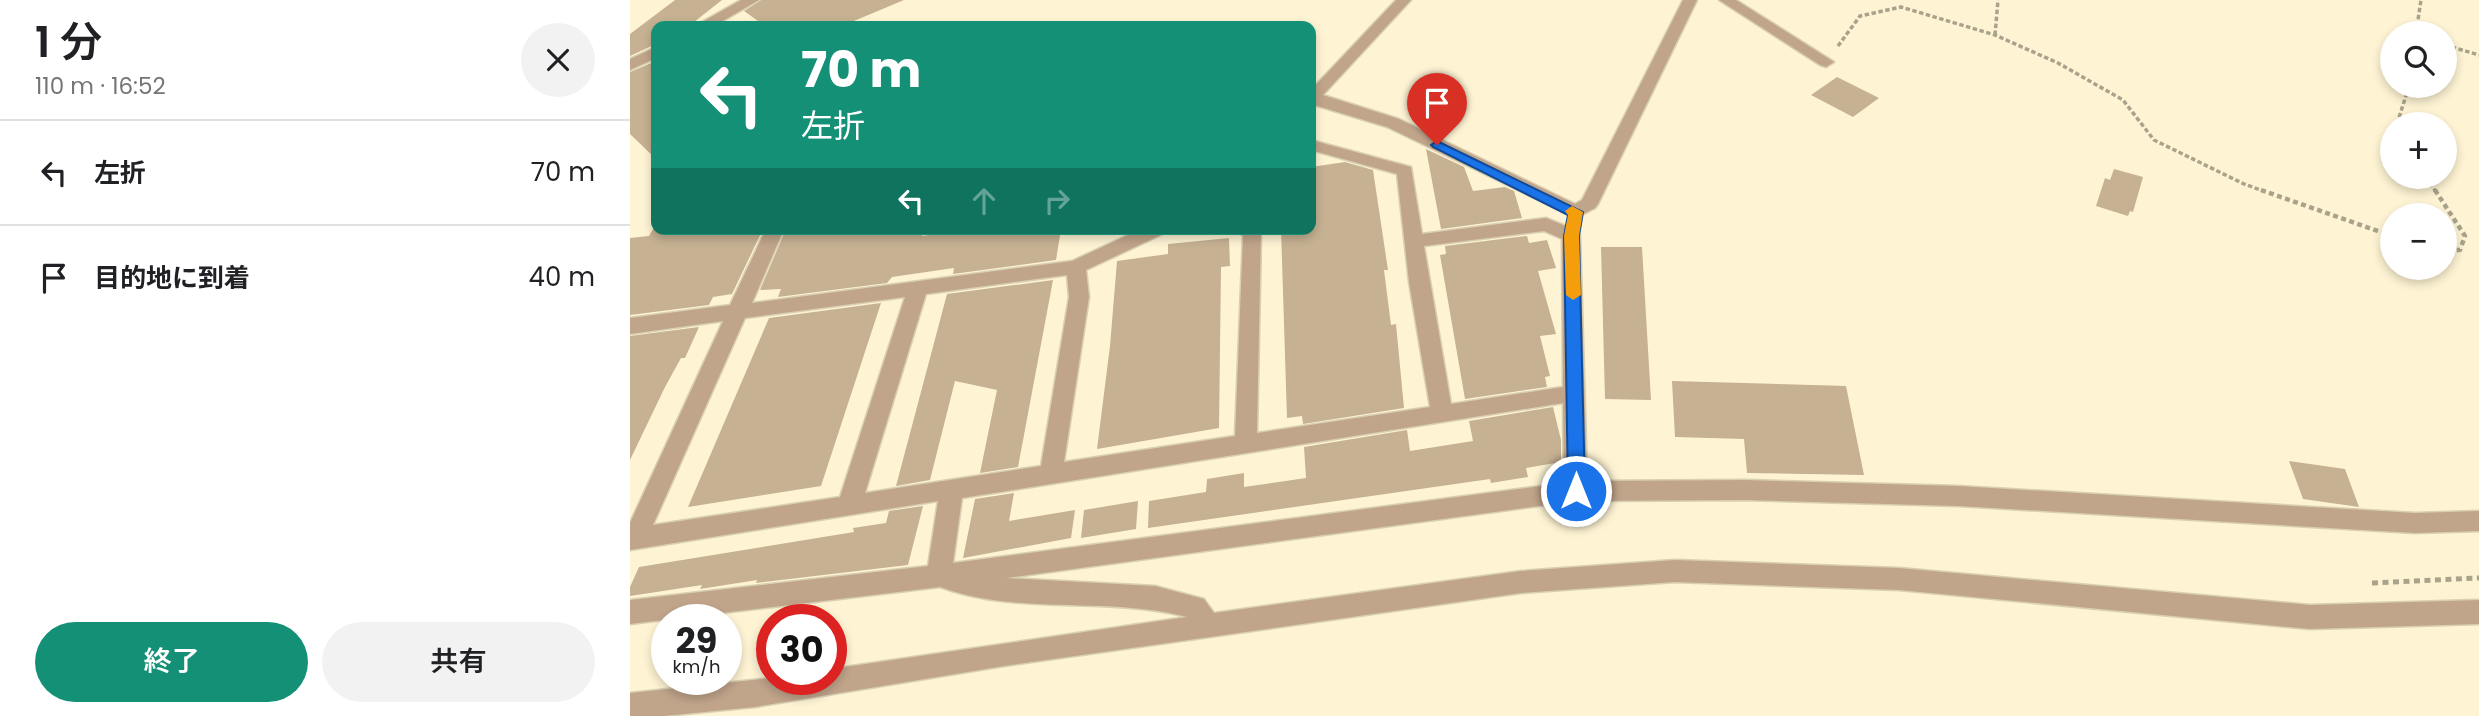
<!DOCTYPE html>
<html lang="ja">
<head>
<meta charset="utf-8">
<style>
  :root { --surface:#fff; --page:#f2f2f2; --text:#202124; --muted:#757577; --line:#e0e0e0; --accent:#139076 }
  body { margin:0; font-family:Poppins,"Noto Sans JP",sans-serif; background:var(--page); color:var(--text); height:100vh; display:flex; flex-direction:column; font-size:26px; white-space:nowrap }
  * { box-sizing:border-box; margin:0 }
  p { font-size:23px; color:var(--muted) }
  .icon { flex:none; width:38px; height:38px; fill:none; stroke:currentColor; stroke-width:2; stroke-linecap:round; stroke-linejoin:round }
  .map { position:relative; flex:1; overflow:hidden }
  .sheet { display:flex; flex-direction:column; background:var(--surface); width:630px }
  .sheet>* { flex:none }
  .banner { position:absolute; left:21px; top:21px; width:665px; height:214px; border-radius:14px; box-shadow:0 4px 10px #0003; background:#139076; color:#fff; overflow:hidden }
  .tools { position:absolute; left:1750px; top:21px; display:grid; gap:14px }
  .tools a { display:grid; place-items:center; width:77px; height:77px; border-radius:50%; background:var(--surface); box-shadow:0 4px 10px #0003; font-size:35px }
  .speed { position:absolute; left:21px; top:604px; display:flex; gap:14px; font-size:35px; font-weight:700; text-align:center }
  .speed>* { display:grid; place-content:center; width:91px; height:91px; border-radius:50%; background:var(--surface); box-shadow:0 4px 10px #0003; line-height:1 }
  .speed small { font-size:18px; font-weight:400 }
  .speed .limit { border:10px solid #d22; background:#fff; color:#111 }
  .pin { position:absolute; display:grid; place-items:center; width:60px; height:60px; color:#fff; margin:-72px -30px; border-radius:50% 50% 50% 0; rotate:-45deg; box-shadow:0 0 7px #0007 }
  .pin .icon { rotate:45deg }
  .me { position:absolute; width:77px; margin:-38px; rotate:0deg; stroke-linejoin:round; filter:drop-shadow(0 0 5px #0008) }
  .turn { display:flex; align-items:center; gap:24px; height:147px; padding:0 35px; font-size:32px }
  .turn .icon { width:91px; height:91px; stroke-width:2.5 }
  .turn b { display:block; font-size:49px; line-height:60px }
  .lanes { display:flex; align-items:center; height:66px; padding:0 35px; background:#0003; justify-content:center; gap:35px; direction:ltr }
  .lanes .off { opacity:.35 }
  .round { display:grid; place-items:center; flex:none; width:74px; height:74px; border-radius:37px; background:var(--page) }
  .summary { display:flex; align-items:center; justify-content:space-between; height:119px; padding:0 35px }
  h1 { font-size:42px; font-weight:600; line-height:52px }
  .action { display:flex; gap:14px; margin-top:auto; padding:14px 35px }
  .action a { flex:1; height:80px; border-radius:42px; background:var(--accent); color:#fff; font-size:28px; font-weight:600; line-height:80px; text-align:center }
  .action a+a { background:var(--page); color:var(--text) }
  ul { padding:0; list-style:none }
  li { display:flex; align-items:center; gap:21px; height:105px; padding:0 35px; border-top:2px solid var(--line) }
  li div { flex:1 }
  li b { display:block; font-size:26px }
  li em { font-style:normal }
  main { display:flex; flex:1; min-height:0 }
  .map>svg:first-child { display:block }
</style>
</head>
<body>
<main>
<section class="sheet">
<div class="summary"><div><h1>1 分</h1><p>110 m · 16:52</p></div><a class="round"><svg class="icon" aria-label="close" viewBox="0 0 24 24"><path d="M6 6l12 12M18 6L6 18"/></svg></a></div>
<ul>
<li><svg class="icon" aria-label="left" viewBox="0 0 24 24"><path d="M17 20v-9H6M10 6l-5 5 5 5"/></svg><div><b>左折</b></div><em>70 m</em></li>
<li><svg class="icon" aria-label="arrive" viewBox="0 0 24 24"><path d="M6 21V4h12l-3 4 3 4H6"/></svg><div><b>目的地に到着</b></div><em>40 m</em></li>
</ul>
<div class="action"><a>終了</a><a>共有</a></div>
</section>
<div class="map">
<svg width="1849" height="716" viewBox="0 0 1849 716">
  <rect width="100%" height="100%" fill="#fef4d4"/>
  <!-- building -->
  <path fill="#c6b192" d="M 45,0 L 92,0 L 59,26 L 26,26 L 26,44 L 0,56 L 0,34 Z
    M 131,0 L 274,0 L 212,26 L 135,26 L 114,11 Z
    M 26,61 L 26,159 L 0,134 L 0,72 Z
    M 1207,77 L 1249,98 L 1223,117 L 1181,95 Z
    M 796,149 L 834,167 L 843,191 L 875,187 L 884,191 L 892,218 L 811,229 Z
    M 715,162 L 743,170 L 758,270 L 754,270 L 761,325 L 766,324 L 774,408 L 673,424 L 672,416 L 657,418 L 651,229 L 681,229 L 681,167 Z
    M 1484,169 L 1513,177 L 1503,212 L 1500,211 L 1498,216 L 1466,206 L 1475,178 L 1480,180 Z
    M 23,229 L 133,229 L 102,294 L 83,297 L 79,305 L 0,315 L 0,238 L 19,236 Z
    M 156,229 L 294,229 L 292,236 L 346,229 L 431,229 L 426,260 L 323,274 L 324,268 L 262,277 L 257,283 L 148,297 L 151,289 L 130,290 Z
    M 897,236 L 899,243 L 917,240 L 926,268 L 908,271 L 926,334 L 910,336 L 920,376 L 915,377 L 917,387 L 835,399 L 810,255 L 816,254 L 815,246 Z
    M 599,238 L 600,266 L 591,267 L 589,428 L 467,449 L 480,346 L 487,261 L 538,254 L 538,244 Z
    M 971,247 L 1012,247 L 1021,400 L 975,399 Z
    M 423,280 L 388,467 L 350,473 L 367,390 L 325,381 L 300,480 L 266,486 L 317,294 Z
    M 251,303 L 191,486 L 58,507 L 139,318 Z
    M 69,327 L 55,358 L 51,358 L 35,387 L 0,460 L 0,336 Z
    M 1042,381 L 1216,386 L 1234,475 L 1117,473 L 1114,439 L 1045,437 Z
    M 923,407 L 931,440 L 931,462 L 896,468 L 898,477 L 861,483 L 860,479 L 518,528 L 519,501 L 576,492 L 577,479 L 614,473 L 614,487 L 676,478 L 674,447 L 777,430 L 780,451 L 843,441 L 839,421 Z
    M 1659,461 L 1715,469 L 1729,507 L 1673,499 Z
    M 384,493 L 379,521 L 445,510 L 441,538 L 333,558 L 345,499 Z
    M 508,501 L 506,529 L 451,538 L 454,510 Z
    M 293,506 L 278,565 L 126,583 L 127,580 L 70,589 L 72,585 L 0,596 L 0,587 L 9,567 L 224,532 L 223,528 L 256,523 L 259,511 Z"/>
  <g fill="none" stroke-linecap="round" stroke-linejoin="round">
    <!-- minor casing -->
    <g stroke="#d9d0b4" stroke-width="3">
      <path id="minor" d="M 111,0 L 129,0 L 84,26 L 65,26 Z
        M 766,0 L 781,0 L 693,95 L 769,119 L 945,204 L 952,200 L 1053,0 L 1067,0 L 968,204 L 965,208 L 946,218 L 757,127 L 681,104 L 681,90 Z
        M 1089,0 L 1106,0 L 1204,62 L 1196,67 L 1190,65 Z
        M 26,47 L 26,58 L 0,70 L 0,59 Z
        M 681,140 L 781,167 L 792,234 L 916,218 L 948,231 L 950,236 L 957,481 L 1116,480 L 1328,486 L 1785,513 L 1849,511 L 1849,531 L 1785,533 L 1328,506 L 1116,500 L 946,501 L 376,578 L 525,586 L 574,599 L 584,613 L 891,571 L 1045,560 L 1269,568 L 1680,605 L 1849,600 L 1849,624 L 1680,629 L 1269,590 L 1045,582 L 891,593 L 374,666 L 125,707 L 34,716 L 0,716 L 0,693 L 142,678 L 201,679 L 201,669 L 557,617 C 476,596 388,616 310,587 L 0,624 L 0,600 L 298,566 L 308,501 L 0,550 L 0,523 L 93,321 L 0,334 L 0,318 L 100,305 L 136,229 L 154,229 L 122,303 L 442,261 L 511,229 L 537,229 L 535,233 L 456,270 L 459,297 L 434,462 L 605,436 L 613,236 L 607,229 L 629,229 L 631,233 L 627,433 L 800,407 L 779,282 L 767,174 L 681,150 ZM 914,231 L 932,239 L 933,387 L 821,404 L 794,246 ZM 437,275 L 439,297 L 411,466 L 235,493 L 296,294 ZM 275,297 L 210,497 L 23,525 L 115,318 ZM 933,403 L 934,483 L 323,563 L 332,498 Z"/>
    </g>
    <!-- path-far2 -->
    <path stroke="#aaa38b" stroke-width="3.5" stroke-dasharray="4.5 2.5" stroke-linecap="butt" d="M 1786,33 L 1791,0
      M 1365,35 L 1368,0
      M 1815,45 L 1849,55
      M 1208,46 L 1230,16 L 1271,7 L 1365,35 L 1428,63 L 1493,100 L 1524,140 L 1614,184 L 1636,192
      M 1767,124 L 1779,86
      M 1796,177 L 1806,192"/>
    <!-- path-far1 -->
    <path stroke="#aaa38b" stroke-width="4.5" stroke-dasharray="5 3.5" stroke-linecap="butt" d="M 1631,190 L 1762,236
      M 1805,190 L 1835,236 L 1830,250 L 1815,250"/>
    <!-- path -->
    <path stroke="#aaa38b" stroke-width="5" stroke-dasharray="6 4.5" stroke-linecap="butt" d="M 1742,583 L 1849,578"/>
    <!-- minor -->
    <use href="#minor" fill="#c1a58b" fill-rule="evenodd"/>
  </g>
  <!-- route -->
  <path fill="#1a73e8" stroke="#114b97" stroke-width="2" d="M 807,141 L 953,212 L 949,236 L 955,491 L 953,496 L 946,498 L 940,496 L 938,491 L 934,236 L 938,215 L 803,147 L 801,145 Z"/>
  <!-- slow -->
  <path fill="#f59e0b" d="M 942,206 L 953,212 L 949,236 L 951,295 L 943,300 L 936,295 L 934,236 L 938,215 L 935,211 Z"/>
</svg>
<div class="tools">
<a><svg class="icon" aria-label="search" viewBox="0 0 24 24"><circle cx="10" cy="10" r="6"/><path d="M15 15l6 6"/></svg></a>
<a>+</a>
<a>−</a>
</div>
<div class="speed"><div>29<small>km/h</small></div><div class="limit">30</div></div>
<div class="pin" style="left:807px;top:145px;background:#d93025"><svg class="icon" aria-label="arrive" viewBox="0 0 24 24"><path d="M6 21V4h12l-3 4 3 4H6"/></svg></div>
<svg class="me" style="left:946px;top:491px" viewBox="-20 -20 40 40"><circle r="17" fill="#1a73e8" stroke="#fff" stroke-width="3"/><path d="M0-11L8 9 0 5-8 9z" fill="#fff"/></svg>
<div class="banner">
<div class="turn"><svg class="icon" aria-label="left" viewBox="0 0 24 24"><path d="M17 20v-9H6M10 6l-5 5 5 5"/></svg><div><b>70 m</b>左折</div></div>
<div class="lanes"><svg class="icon" aria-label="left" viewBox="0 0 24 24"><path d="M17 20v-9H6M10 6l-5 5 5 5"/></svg><svg class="icon off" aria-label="ahead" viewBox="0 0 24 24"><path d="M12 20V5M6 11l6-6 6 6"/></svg><svg class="icon off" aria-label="right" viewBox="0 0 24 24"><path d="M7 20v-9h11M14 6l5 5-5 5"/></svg></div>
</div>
</div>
</main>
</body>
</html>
